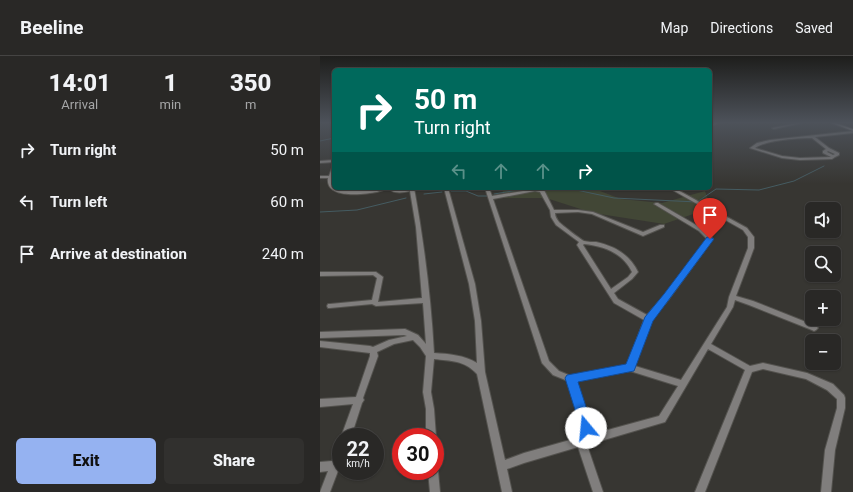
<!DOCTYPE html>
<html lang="en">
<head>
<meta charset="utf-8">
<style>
  :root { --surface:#292826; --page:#31302e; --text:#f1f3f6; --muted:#a5a6a7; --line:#454443; --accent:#95b2f1 }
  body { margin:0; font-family:Roboto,sans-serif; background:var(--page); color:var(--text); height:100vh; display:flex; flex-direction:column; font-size:15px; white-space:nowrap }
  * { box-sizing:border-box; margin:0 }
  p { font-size:13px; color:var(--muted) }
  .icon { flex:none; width:22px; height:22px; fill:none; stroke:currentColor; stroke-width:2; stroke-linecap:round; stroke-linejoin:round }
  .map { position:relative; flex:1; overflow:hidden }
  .drawer { display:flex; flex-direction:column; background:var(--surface); width:320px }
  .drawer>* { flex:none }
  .top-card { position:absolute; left:12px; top:12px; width:380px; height:122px; border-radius:6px; box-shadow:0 1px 3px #0004,0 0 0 1px var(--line); background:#00695c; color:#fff; overflow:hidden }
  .buttons { position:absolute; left:485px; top:146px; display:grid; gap:8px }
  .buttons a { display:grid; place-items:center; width:36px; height:36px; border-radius:6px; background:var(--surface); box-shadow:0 1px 3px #0004,0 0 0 1px var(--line); font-size:20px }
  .speed { position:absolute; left:12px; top:372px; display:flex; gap:8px; font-size:20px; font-weight:700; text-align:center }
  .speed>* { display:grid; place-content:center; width:52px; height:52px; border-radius:50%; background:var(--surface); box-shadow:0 1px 3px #0004,0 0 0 1px var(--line); line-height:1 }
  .speed small { font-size:10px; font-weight:400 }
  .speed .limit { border:6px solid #d22; background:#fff; color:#111 }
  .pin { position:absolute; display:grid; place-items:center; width:34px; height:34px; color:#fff; margin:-41px -17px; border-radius:50% 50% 50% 0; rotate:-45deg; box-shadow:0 0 4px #0007 }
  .pin .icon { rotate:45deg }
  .me { position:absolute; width:44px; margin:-22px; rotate:343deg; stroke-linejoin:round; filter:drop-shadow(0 0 3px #0008) }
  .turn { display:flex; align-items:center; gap:14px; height:84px; padding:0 16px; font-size:18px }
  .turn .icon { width:52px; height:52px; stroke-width:2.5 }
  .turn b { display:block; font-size:28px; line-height:34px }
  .lanes { display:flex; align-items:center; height:38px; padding:0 16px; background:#0003; justify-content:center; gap:20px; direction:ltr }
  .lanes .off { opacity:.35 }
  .eta { display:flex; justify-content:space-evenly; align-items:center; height:68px; text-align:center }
  .eta b { font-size:24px; font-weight:800; line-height:28px }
  .primary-button { display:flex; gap:8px; margin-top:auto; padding:8px 16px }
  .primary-button a { flex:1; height:46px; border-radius:6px; background:var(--accent); color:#111; font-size:16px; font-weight:800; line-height:46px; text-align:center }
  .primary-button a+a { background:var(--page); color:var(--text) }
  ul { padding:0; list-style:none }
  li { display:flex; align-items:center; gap:12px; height:52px; padding:0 16px }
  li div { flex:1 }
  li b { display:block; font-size:15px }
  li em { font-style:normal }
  header { display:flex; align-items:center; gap:24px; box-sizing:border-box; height:56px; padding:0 20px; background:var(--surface); border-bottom:1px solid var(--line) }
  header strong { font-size:19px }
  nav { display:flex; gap:22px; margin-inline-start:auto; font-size:14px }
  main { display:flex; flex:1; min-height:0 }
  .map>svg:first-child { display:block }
</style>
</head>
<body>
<header>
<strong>Beeline</strong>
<nav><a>Map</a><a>Directions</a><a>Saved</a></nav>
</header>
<main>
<section class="drawer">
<div class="eta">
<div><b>14:01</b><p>Arrival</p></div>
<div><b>1</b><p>min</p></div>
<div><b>350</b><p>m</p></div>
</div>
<ul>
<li><svg class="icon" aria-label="right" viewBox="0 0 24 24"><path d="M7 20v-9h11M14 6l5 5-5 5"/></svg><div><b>Turn right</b></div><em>50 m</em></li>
<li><svg class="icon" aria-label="left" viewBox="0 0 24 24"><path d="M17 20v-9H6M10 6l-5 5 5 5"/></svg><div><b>Turn left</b></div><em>60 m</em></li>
<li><svg class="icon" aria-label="arrive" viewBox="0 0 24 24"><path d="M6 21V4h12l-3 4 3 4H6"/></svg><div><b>Arrive at destination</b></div><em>240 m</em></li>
</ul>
<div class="primary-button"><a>Exit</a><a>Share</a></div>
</section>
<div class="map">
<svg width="533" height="436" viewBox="0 0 533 436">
  <rect width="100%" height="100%" fill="#373632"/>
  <!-- green -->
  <path fill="#424736" d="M 182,132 L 272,132 L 301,143 L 342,147 L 385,135 L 391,152 L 344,168 L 273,157 L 226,142 L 184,142 Z"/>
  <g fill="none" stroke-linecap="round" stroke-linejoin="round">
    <!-- stream -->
    <path stroke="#455c62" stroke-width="1" d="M 0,85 L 14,82
      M 247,132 L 294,142 L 377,146 L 396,133 L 439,134 L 474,125 L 504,110
      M 131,135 L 146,135 L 158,140 L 167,140
      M 104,138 L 122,136
      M 174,138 L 211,132
      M 0,156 L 37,154 L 86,142"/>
    <!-- minor casing -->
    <g stroke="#53524e" stroke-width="2">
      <path id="minor" d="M 395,67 L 399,67 L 390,70 L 390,68 Z
        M 477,67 L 482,67 L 454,73 L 452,72 Z
        M 533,75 L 533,77 L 495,81 L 509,92 L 519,97 L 519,99 L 515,101 L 512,103 L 480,104 L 462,102 L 430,92 L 437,87 L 450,84 ZM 492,82 L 506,93 L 503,95 L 503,97 L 511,101 L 480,102 L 462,100 L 435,92 C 446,84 478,82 492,82 ZM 508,95 L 515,98 L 513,99 L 507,96 Z
        M 14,104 L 14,106 L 0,107 L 0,105 Z
        M 13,109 L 14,109 C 14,117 11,124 14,132 L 20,134 L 28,135 L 47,134 L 63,132 L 73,132 L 76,134 L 94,132 C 104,186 111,242 114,297 C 129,298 144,299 157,307 L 155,265 L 149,228 L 124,132 L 128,132 L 155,228 L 161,265 L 165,316 L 185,404 L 204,397 L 264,380 L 248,325 L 233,319 L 222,307 L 165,132 L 169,132 L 172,140 L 215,133 L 224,134 L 234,154 L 258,154 L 273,156 L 323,176 L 340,169 L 344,169 L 344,171 L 323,180 L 272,158 L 258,156 L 235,157 C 235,161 237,163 239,166 C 242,169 260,183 264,185 C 268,186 272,186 276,186 C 295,190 310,199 318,216 L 312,223 L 294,237 L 298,243 L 327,259 L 345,239 L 387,183 L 379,175 L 334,148 L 336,147 L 338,147 L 383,173 L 393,183 L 349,243 L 331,264 L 315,310 L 361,324 L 407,251 L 409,241 L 428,192 L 428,181 L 423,174 L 349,132 L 354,132 L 427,172 L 434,181 L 434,192 L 416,240 L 433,245 L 496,270 L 498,272 L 496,274 L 494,275 L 492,274 L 429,249 L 415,244 L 413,251 L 391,288 L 430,310 L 443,307 L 487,317 L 513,328 L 524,339 L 525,342 L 525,352 L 515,394 L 511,436 L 501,436 L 505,394 L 517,352 L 517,343 L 507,334 L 486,323 L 443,313 L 432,316 L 385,436 L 375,436 L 425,314 L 388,293 L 345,366 L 267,389 L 283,436 L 273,436 L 258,391 L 204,407 L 187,413 L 192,436 L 182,436 L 157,318 C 144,304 131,305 114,303 L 111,336 L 114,353 L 116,381 L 115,382 L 115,381 L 106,381 L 106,353 L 103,336 L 106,300 L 100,291 L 93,284 L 74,288 L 57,296 L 58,300 L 43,342 L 44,344 L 42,347 L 31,381 L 21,381 L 33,348 L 0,351 L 0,343 L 36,341 L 50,300 L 50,297 L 0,291 L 0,285 L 50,290 L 53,291 L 69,284 L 87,280 L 84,279 L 0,282 L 0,276 L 85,273 L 98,279 L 106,288 L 103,247 L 56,250 L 52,248 L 10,252 L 8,252 L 7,250 L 8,248 L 10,248 L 52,244 L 57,222 L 53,219 L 0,220 L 0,216 L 56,216 L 63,221 L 58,246 L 102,242 L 96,171 L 90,135 C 86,136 80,137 75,136 C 73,136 71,134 69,133 C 66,133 60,135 57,136 C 45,138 5,144 8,122 L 0,122 L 0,120 L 9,120 ZM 215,135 L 220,136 L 230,154 L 231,161 L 236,169 L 259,186 L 257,189 L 294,247 L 324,264 L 307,309 L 251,320 L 239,315 L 229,305 L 173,143 ZM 264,188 C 284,190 303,197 312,216 L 308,221 L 291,233 L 263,189 ZM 310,315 L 358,330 L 339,360 L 273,378 L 256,325 Z
        M 21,389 L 21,407 L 10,436 L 0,436 L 8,415 L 0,416 L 0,406 L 12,405 L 18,391 Z
        M 115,411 L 116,412 L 118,415 L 120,436 L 110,436 L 108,415 L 115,415 Z"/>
    </g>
    <!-- secondary casing -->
    <g stroke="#53524e" stroke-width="2">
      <path id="secondary" d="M 511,67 L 516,67 L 533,73 L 533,75 Z"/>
    </g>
    <!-- minor -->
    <use href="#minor" fill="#807e7d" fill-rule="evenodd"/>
    <!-- secondary -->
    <use href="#secondary" fill="#a9a7a5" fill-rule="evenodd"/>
  </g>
  <!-- sky -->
  <linearGradient id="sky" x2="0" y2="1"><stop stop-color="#1e1e1c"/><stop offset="0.52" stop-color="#4d525a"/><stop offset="1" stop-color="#4d525a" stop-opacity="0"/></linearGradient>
  <rect width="533" height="128" fill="url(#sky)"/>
  <!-- route -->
  <path fill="#1a73e8" stroke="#114b97" d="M 387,181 L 390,181 L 394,183 L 333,265 L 314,315 L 258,326 L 273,372 L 271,376 L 266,378 L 262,376 L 245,322 L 247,319 L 306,308 L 325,261 L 344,238 Z"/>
</svg>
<div class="buttons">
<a><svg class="icon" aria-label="sound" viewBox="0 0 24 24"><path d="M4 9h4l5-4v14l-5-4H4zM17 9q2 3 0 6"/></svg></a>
<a><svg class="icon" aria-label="search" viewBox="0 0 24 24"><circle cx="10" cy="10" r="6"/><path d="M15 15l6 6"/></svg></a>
<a>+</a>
<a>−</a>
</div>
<div class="speed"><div>22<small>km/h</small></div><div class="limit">30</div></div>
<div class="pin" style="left:390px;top:183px;background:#d93025"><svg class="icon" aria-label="arrive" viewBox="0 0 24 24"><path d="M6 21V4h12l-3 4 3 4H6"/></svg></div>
<svg class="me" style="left:266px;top:372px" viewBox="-20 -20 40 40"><circle r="19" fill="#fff"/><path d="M0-13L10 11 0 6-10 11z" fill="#1a73e8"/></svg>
<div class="top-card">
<div class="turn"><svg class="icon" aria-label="right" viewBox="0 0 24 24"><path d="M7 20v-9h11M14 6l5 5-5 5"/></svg><div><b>50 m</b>Turn right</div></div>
<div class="lanes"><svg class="icon off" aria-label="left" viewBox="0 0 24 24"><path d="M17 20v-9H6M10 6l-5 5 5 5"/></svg><svg class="icon off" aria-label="ahead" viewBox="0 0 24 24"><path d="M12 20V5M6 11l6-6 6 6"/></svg><svg class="icon off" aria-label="ahead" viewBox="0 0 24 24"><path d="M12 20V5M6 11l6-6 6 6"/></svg><svg class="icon" aria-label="right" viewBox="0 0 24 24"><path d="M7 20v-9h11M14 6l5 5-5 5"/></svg></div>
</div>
</div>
</main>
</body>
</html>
